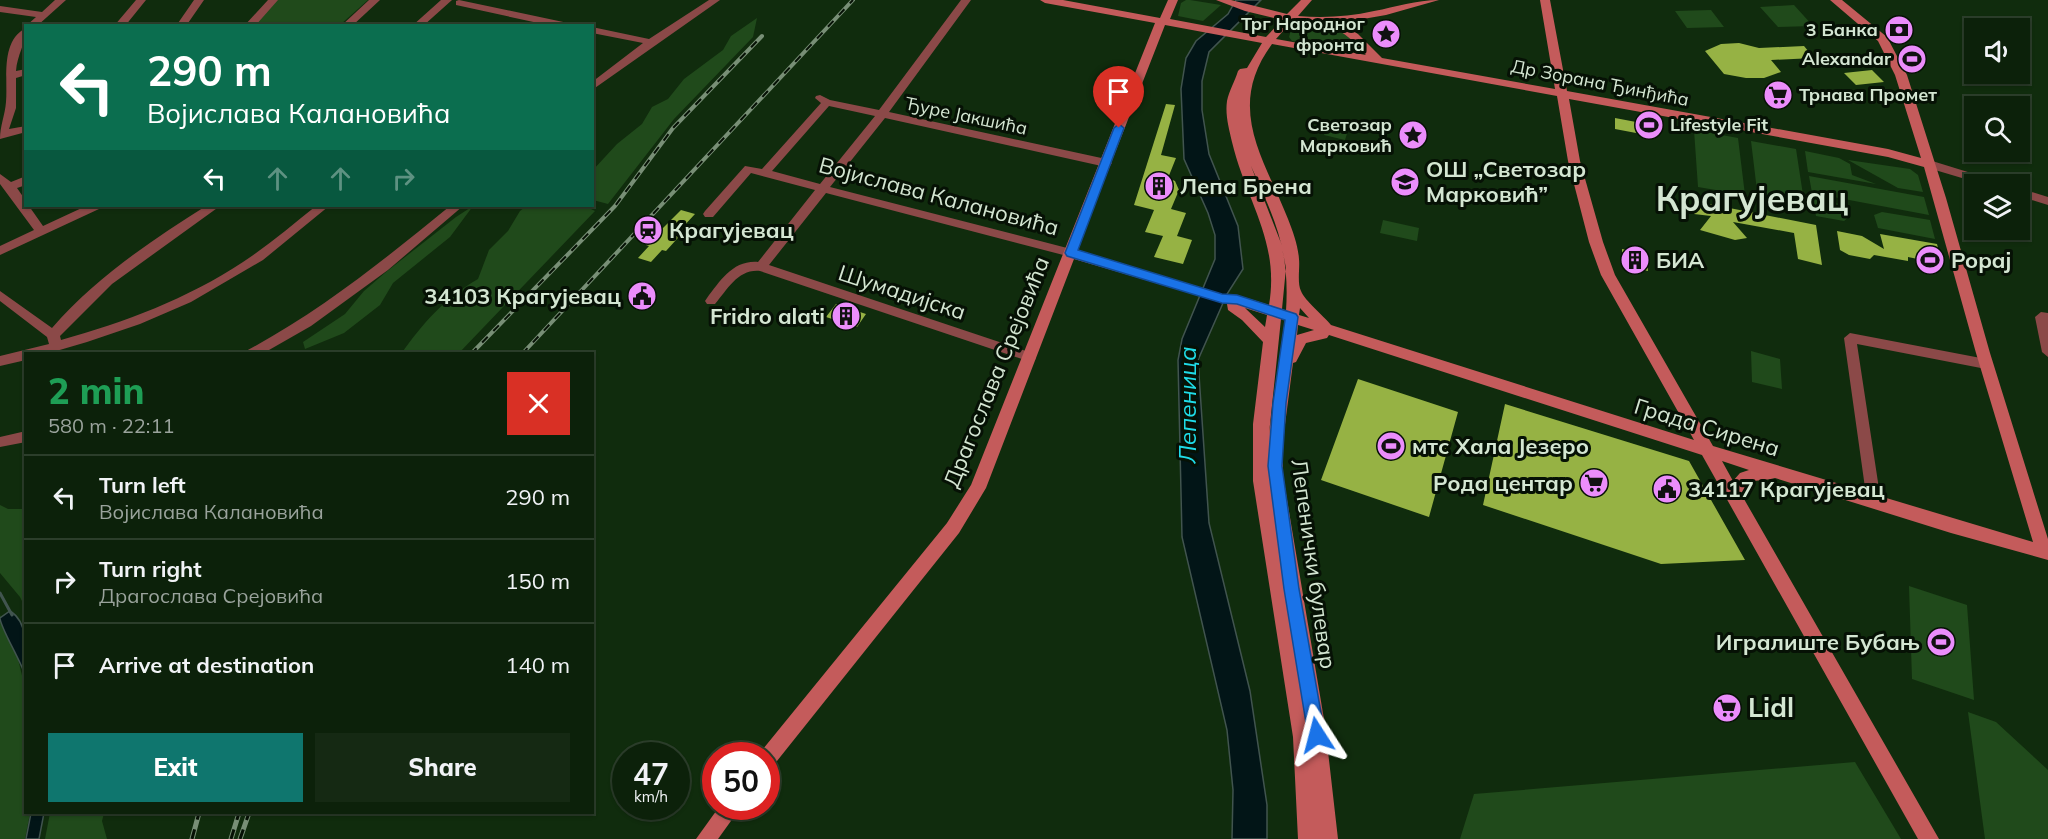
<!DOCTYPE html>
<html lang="en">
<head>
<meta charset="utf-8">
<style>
  :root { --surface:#0c210a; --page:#152913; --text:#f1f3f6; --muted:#9aa39c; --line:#2c3e2b; --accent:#0f766e }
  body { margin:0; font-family:Mulish,sans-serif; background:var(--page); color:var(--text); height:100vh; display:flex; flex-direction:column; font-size:22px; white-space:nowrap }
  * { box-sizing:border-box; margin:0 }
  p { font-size:20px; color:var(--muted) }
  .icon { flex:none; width:33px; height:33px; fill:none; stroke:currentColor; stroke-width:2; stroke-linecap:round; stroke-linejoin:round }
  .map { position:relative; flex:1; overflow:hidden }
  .drawer { position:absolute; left:24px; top:352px; width:570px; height:462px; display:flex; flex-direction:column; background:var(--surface); border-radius:0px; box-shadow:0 2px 4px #0004,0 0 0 2px var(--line) }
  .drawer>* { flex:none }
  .top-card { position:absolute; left:24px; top:24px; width:570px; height:183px; border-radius:0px; box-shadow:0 2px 4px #0004,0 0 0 2px var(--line); background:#0b6e4f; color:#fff; overflow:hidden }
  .controls { position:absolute; left:1964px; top:18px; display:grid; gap:12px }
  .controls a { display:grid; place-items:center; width:66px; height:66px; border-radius:0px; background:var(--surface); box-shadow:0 2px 4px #0004,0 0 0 2px var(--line); font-size:30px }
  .speed { position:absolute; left:612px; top:742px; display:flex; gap:12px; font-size:30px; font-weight:700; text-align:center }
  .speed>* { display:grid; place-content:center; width:78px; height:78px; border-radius:50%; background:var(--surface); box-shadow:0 2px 4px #0004,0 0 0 2px var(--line); line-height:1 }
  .speed small { font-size:15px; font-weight:400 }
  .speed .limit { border:9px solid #d22; background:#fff; color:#111 }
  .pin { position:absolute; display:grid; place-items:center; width:51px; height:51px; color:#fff; margin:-62px -26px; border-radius:50% 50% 50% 0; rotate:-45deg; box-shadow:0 0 6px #0007 }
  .pin .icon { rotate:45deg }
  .me { position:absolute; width:66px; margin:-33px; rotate:351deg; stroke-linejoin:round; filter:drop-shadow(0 0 4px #0008) }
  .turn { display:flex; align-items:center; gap:21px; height:126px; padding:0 24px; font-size:27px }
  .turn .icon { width:78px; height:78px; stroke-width:2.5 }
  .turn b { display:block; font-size:42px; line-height:51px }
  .lanes { display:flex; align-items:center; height:57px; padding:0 24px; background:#0003; justify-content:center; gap:30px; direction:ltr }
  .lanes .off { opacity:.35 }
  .round { display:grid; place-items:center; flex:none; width:63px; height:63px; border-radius:0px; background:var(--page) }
  .summary { display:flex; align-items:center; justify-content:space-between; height:102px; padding:0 24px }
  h1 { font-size:36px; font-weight:800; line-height:45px; color:#1e9e55 }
  .primary-button { display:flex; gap:12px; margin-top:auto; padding:12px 24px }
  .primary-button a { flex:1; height:69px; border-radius:0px; background:var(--accent); color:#fff; font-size:24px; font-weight:800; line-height:69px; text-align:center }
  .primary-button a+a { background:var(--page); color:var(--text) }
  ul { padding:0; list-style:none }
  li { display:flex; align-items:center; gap:18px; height:84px; padding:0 24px; border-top:2px solid var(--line) }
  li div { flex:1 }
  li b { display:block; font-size:22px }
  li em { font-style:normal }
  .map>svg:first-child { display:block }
</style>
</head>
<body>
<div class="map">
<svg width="2048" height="839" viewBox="0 0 2048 839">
  <rect width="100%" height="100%" fill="#102c0d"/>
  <!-- green -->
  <path fill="#204a1b" d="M 275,0 L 368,0 L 340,25 L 251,26 Z
    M 1186,0 L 1190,0 L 1221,5 L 1203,21 L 1178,16 L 1181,3 Z
    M 1794,5 L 1813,26 L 1778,27 L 1760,7 Z
    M 1711,10 L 1724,27 L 1687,28 L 1675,11 Z
    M 757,18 L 753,37 L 674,119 L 608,204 L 593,200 L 593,170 L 617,144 L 642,124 L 652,107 L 668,99 L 684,79 L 723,50 L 731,36 Z
    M 1310,24 C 1326,26 1341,27 1352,40 L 1345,49 L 1338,49 L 1292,41 L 1289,37 L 1291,30 Z
    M 1329,120 L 1350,124 L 1345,140 L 1324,135 Z
    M 1694,130 L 1738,138 L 1745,195 L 1698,187 Z
    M 1751,141 L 1796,149 L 1805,208 L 1758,199 Z
    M 1805,151 L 1839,158 L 1850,164 L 1852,175 L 1876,184 L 1808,172 Z
    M 1848,160 L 1910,169 L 1918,175 L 1923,192 L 1898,188 Z
    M 1809,176 L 1924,197 L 1929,215 L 1812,193 Z
    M 1813,199 L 1846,205 L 1849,217 L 1844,221 L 1816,216 Z
    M 473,206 L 450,237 L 393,283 L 380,305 L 344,333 L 305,349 L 303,342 L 345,314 L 364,291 L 386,272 L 456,217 Z
    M 526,206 L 585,206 L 595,211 L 458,354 L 401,354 C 422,324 446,297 478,279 L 489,250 L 508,231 L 520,211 Z
    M 1882,212 L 1930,220 L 1935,239 L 1878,228 L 1874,215 Z
    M 1383,220 L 1419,228 L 1417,241 L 1380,233 Z
    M 1751,351 L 1780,359 L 1782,389 L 1752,382 Z
    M 0,505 L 8,509 L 25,509 L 25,607 L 20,597 L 0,573 Z
    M 1909,586 L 1967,605 L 1974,700 L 1912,679 Z
    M 0,615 L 18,659 L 25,688 L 26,813 L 30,813 L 25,839 L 0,839 Z
    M 1968,712 L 1996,722 L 2048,770 L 2048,839 L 1985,839 Z
    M 1855,762 L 1901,839 L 1460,839 L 1474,794 Z
    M 50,813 L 104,813 L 102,821 L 107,839 L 45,839 Z"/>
  <!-- water -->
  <path fill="#021517" stroke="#41544f" stroke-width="1.5" d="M 1236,0 L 1261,0 L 1209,52 L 1202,81 L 1202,110 L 1209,154 L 1238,226 L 1243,269 L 1227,294 L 1198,360 L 1209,523 L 1250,691 L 1267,805 L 1267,839 L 1232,839 L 1233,790 L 1227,730 L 1182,537 L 1178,360 L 1182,339 L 1215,259 L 1215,235 L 1208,213 L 1184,159 L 1181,89 L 1186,58 L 1196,41 L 1228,14 Z
    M 10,611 C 30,623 26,655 25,675 C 21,661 0,627 0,618 Z
    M 31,813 L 44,813 L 39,839 L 26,839 Z"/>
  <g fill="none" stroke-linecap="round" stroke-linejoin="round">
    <!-- stream -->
    <path stroke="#41544f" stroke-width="3" d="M 0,593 L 12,615"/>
  </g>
  <!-- building -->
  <path fill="#96b244" d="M 1739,43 L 1759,48 L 1804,46 L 1814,58 L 1771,60 L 1781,72 L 1764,78 L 1746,78 L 1724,74 L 1705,51 L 1721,44 Z
    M 1872,70 L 1884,82 L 1856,85 L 1844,73 Z
    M 1166,104 L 1175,105 L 1161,155 L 1176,158 L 1168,178 L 1175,181 L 1179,190 L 1171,209 L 1186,213 L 1177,236 L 1192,240 L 1183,264 L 1154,257 L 1163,236 L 1145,232 L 1154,210 L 1134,205 Z
    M 1615,118 L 1652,125 L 1652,136 L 1615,129 Z
    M 1694,201 L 1816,225 L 1822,265 L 1798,259 L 1794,233 L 1733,222 L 1747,238 L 1735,240 L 1700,230 L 1711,216 L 1694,214 Z
    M 681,210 L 695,214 L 682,228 L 686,229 L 666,251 L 662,250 L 651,262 L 638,258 L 649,246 L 646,245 Z
    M 1837,231 L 1862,236 L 1884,249 L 1880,234 L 1937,244 L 1942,264 L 1908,257 L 1908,261 L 1874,255 L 1870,259 L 1849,255 L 1840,250 Z
    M 1622,249 L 1647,254 L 1648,271 L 1622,266 Z
    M 836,304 L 866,314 L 857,327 L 826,317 Z
    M 1358,379 L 1458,412 L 1429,517 L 1321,480 Z
    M 1505,404 L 1689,461 L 1745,560 L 1661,564 L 1483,505 Z"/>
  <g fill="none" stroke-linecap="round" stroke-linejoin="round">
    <!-- street -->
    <path fill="#8b4948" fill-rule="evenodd" d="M 55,0 L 66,0 L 37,26 L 26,26 L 36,17 L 0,12 L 0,6 L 42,12 Z
      M 136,0 L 146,0 L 125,26 L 114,26 Z
      M 194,0 L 204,0 L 186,26 L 176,26 Z
      M 268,0 L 278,0 L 255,26 L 244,26 Z
      M 369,0 L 380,0 L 352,26 L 341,26 Z
      M 441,0 L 452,0 L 423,26 L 412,26 Z
      M 459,0 L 568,23 L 573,26 L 552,26 L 456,5 L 456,1 Z
      M 709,0 L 720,0 L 592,90 L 592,82 L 643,43 L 592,33 L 592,27 L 649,39 Z
      M 961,0 L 971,0 L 889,112 L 1106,159 L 1112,163 L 1110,166 L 1106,167 L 885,118 L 830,187 L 1071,249 L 1075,250 L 1077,253 L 1075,256 L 1071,257 L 826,193 L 769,265 L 1035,354 L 1036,357 L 1035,360 L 1025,360 L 760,271 C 738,269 728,289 715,304 L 707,304 L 705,301 L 707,298 C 720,281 733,260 758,262 L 815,190 L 751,173 L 713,217 L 705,217 L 703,214 L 705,211 L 745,166 L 762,169 L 821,103 L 815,98 L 816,96 L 820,95 L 830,100 L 879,110 ZM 829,106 L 875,116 L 820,184 L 772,171 Z
      M 26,28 C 26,43 17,55 16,71 L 26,69 L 26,75 L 16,78 L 16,108 L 9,129 L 26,126 L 26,132 L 0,139 C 0,126 5,115 6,102 C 8,79 0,41 26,28 Z
      M 1929,160 L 1997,181 L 1999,184 L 1982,184 L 1925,167 L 1923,164 Z
      M 0,174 L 11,182 L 26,176 L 26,185 L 17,188 L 26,201 L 26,206 L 29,206 L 43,226 L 86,206 L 101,206 L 99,209 L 0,255 L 0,246 L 34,230 L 0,184 Z
      M 2019,188 L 2048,197 L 2048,205 L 2019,196 Z
      M 206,206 L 220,206 L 112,284 L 60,336 L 61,340 C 125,322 187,299 243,262 C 269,245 292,225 316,206 L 329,206 L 263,260 L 191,302 L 140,324 L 87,342 L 46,354 L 26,354 L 26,360 L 0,366 L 0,356 L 49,344 L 47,337 L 0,301 L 0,291 L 52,328 C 96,277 151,241 206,206 Z
      M 450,206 L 463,206 L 388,270 L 311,326 L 262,354 L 245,354 L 246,351 C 321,311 385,259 450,206 Z
      M 2041,312 L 2048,313 L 2048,357 L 2042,352 L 2035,317 Z
      M 1850,333 L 1986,359 L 1992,364 L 1986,369 L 1857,344 L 1881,502 L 1879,506 L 1874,508 L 1869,506 L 1867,502 L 1844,338 Z
      M 26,431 L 26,442 L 0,447 L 0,437 Z"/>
    <!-- secondary -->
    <path fill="#c45b5b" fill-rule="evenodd" d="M 1040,0 L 1063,0 L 1160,18 L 1168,0 L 1178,0 L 1170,19 L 1266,37 L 1282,20 L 1245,11 L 1216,0 L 1231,0 L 1287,14 L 1301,0 L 1312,0 L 1298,16 C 1323,18 1348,17 1374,11 C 1396,7 1416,0 1439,0 L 1386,15 L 1340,23 L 1358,34 L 1382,58 L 1555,89 L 1540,0 L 1550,0 L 1567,91 L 1888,149 L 1921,158 L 1895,75 L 1878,41 L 1830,0 L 1842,0 L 1887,37 L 1907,75 L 1946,198 L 1990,353 L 2048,539 L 2048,560 L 1951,533 L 1775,478 C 1758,483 1746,475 1744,499 L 1939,839 L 1918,839 L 1702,455 L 1329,335 L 1327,338 L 1306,343 L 1296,362 L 1293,363 L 1283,440 L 1283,476 L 1325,725 L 1338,839 L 1318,839 L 1315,790 L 1318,839 L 1298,839 L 1293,737 L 1253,481 L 1253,424 L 1263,342 L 1242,320 L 1228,310 L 1227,304 L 1074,259 L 986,488 L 959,533 L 773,766 L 766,769 L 766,756 L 758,756 L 759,754 L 947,523 L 971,485 L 1155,23 L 1045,3 ZM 1292,21 C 1312,24 1332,23 1348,37 C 1355,42 1359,49 1366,55 L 1276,39 ZM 1165,25 L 1262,43 L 1247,68 L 1240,69 L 1238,71 C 1235,81 1229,91 1227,101 C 1225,115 1229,129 1232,142 C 1246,201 1280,241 1269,305 L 1237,295 L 1222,294 L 1077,250 ZM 1272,44 L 1557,96 L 1568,161 L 1589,242 L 1601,275 L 1694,440 L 1331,325 C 1323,315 1305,301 1301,291 C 1297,283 1300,268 1299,259 C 1298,245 1293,232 1288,219 C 1264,158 1225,108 1272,44 ZM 1569,99 L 1888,157 L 1924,167 L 1976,353 L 2033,542 L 1713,446 L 1615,275 L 1603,242 L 1580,161 ZM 1251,166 C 1275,220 1290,250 1286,311 L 1282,309 L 1286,268 L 1281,243 ZM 1245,308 L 1267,315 L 1265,327 ZM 1300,308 L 1309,318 L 1299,315 ZM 1281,319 L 1285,320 L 1269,434 ZM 1298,325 L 1314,330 L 1297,335 ZM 1722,461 L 1749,470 L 1740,473 L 1733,481 Z
      M 719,807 L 741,807 L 718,839 L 696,839 Z"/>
    <!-- rail-far1 casing -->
    <g stroke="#788f76" stroke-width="4">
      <path id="rail-far1" d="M 471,354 L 615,206 L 673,128 L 762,36
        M 522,354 L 853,0"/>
    </g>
    <!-- rail casing -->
    <g stroke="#788f76" stroke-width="5">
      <path id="rail" d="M 192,839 L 199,813
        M 231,839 L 239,813
        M 240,839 L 249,813"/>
    </g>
    <!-- rail-far1 -->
    <use href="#rail-far1" stroke="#061105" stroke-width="2" stroke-dasharray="8" stroke-linecap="butt"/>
    <!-- rail -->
    <use href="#rail" stroke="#061105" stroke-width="3" stroke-dasharray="10" stroke-linecap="butt"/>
  </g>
  <!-- route -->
  <path fill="#1a73e8" stroke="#114b97" stroke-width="1.5" d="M 1119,124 L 1124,128 L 1078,250 L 1222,294 L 1237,295 L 1296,314 L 1298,317 L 1286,403 L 1282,466 L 1299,589 L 1325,735 L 1323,741 L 1317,743 L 1311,741 L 1308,735 L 1284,589 L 1268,466 L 1273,403 L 1285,320 L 1237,304 L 1222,303 L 1067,256 L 1065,253 L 1114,128 Z"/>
  <!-- icons -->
  <defs>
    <g id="bank-disc" transform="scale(1.5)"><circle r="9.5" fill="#eb8dfb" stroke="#061105"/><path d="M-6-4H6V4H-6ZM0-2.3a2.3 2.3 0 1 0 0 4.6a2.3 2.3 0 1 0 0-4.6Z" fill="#111"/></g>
    <g id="sight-disc" transform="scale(1.5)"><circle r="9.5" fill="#eb8dfb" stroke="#061105"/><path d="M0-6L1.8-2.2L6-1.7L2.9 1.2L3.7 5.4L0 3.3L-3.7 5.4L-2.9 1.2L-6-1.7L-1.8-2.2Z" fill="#111"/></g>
    <g id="stadium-disc" transform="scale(1.5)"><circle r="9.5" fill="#eb8dfb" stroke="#061105"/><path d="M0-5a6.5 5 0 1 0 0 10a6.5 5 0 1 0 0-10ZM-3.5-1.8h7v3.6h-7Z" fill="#111"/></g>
    <g id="supermarket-disc" transform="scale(1.5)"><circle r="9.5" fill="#eb8dfb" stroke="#061105"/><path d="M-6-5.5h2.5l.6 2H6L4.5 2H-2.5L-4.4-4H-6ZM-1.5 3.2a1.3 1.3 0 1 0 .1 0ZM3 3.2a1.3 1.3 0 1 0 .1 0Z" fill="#111"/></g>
    <g id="school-disc" transform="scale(1.5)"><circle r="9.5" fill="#eb8dfb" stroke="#061105"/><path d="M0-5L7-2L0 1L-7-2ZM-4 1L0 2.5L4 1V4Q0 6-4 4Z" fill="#111"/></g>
    <g id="building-disc" transform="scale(1.5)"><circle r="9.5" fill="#eb8dfb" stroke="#061105"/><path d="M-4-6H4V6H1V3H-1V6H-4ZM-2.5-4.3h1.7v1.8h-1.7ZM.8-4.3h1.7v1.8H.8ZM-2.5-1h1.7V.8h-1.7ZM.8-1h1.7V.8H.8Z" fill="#111"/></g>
    <g id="station-disc" transform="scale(1.5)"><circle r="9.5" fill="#eb8dfb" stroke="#061105"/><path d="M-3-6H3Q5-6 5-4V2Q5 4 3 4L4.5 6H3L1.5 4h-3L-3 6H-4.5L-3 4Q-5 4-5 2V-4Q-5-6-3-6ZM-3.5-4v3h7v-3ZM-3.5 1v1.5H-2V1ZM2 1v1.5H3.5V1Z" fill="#111"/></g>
    <g id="civic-disc" transform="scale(1.5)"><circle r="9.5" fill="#eb8dfb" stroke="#061105"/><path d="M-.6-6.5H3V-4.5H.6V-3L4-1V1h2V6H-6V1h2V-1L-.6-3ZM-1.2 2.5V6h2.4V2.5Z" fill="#111"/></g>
  </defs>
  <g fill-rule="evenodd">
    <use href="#bank-disc" x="1899" y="30"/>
    <use href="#sight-disc" x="1386" y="34"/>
    <use href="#stadium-disc" x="1912" y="59"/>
    <use href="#supermarket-disc" x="1778" y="95"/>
    <use href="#stadium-disc" x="1649" y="125"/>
    <use href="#sight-disc" x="1413" y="135"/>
    <use href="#school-disc" x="1405" y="182"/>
    <use href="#building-disc" x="1159" y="186"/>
    <use href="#station-disc" x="648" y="230"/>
    <use href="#building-disc" x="1635" y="260"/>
    <use href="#stadium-disc" x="1930" y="260"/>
    <use href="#civic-disc" x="642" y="296"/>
    <use href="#building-disc" x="846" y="316"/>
    <use href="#stadium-disc" x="1391" y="446"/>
    <use href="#supermarket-disc" x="1594" y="483"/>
    <use href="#civic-disc" x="1667" y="489"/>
    <use href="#stadium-disc" x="1941" y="642"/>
    <use href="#supermarket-disc" x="1727" y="708"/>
  </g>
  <g text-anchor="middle" stroke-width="6" stroke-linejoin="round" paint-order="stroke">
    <!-- far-poi labels -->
    <g font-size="18" font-weight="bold" fill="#d4e6d2" stroke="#061105" text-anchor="end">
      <text x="1365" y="30">Трг Народног<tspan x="1365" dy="21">фронта</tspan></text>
      <text x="1878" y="36">3 Банка</text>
      <text x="1891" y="65">Alexandar</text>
      <text x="1799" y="101" text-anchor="start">Трнава Промет</text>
      <text x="1392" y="131">Светозар<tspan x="1392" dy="21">Марковић</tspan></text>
      <text x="1670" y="131" text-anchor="start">Lifestyle Fit</text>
    </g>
    <!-- far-street labels -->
    <g font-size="18" fill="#d4e6d2" stroke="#061105">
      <text transform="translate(1600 83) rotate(11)" y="6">Др Зорана Ђинђића</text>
      <text transform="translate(966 116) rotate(12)" y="6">Ђуре Јакшића</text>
    </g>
    <!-- poi labels -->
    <g font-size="22" font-weight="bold" fill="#d4e6d2" stroke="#061105" text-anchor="start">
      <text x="1426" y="177">ОШ „Светозар<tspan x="1426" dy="25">Марковић”</tspan></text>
      <text x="1180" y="194">Лепа Брена</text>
      <text x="669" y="238">Крагујевац</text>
      <text x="1656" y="268">БИА</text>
      <text x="1951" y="268">Popaj</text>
      <text x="621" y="304" text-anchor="end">34103 Крагујевац</text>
      <text x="825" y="324" text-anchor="end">Fridro alati</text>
      <text x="1412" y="454">мтс Хала Језеро</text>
      <text x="1573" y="491" text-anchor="end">Рода центар</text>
      <text x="1688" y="497">34117 Крагујевац</text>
      <text x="1920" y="650" text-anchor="end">Игралиште Бубањ</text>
    </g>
    <!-- street labels -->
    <g font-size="22" fill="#d4e6d2" stroke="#061105">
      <text transform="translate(939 196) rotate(15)" y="8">Војислава Калановића</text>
      <text transform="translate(902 292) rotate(18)" y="8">Шумадијска</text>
      <text transform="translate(996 372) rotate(-68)" y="8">Драгослава Срејовића</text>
      <text transform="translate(1707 427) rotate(17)" y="8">Града Сирена</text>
      <text transform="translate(1314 564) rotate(82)" y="8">Лепенички булевар</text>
    </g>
    <!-- water labels -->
    <g font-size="24" font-style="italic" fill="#1fdce8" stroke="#061105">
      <text transform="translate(1188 405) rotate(-90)" y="8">Лепеница</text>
    </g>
    <!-- near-poi labels -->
    <g font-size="27" font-weight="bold" fill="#d4e6d2" stroke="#061105" text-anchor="start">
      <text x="1748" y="717">Lidl</text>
    </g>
    <!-- town labels -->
    <g font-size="34" font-weight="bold" fill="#d4e6d2" stroke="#061105">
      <text x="1752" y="211">Крагујевац</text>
    </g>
  </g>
</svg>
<div class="controls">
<a><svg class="icon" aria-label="sound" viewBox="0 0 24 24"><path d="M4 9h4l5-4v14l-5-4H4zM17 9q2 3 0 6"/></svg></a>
<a><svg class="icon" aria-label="search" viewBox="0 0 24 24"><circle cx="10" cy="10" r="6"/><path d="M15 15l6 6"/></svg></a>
<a><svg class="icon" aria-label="layers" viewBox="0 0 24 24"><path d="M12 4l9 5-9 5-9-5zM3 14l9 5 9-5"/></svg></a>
</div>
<div class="speed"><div>47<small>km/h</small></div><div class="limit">50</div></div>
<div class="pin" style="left:1119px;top:128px;background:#d93025"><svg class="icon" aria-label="arrive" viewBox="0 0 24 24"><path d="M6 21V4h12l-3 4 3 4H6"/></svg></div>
<svg class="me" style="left:1317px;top:735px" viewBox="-20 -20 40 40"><path d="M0-17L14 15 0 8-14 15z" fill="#1a73e8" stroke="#fff" stroke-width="4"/></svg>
<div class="top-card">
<div class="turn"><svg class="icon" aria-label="left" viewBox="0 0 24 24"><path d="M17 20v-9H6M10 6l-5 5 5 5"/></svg><div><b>290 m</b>Војислава Калановића</div></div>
<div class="lanes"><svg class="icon" aria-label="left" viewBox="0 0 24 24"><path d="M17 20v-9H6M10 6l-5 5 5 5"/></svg><svg class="icon off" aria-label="ahead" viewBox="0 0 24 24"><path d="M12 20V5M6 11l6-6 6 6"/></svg><svg class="icon off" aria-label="ahead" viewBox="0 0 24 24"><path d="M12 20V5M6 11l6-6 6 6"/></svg><svg class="icon off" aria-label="right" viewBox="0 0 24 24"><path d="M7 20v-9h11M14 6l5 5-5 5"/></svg></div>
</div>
<section class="drawer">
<div class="summary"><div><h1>2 min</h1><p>580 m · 22:11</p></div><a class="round" style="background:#d93025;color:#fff"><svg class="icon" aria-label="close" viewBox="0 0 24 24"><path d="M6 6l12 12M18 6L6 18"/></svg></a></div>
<ul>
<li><svg class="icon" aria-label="left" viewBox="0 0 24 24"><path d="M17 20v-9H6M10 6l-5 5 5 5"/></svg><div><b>Turn left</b><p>Војислава Калановића</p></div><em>290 m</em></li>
<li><svg class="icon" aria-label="right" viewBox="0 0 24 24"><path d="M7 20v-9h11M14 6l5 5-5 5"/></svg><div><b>Turn right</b><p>Драгослава Срејовића</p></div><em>150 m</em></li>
<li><svg class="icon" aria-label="arrive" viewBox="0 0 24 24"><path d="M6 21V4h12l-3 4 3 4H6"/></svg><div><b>Arrive at destination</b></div><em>140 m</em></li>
</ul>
<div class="primary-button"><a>Exit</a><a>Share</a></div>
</section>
</div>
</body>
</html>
